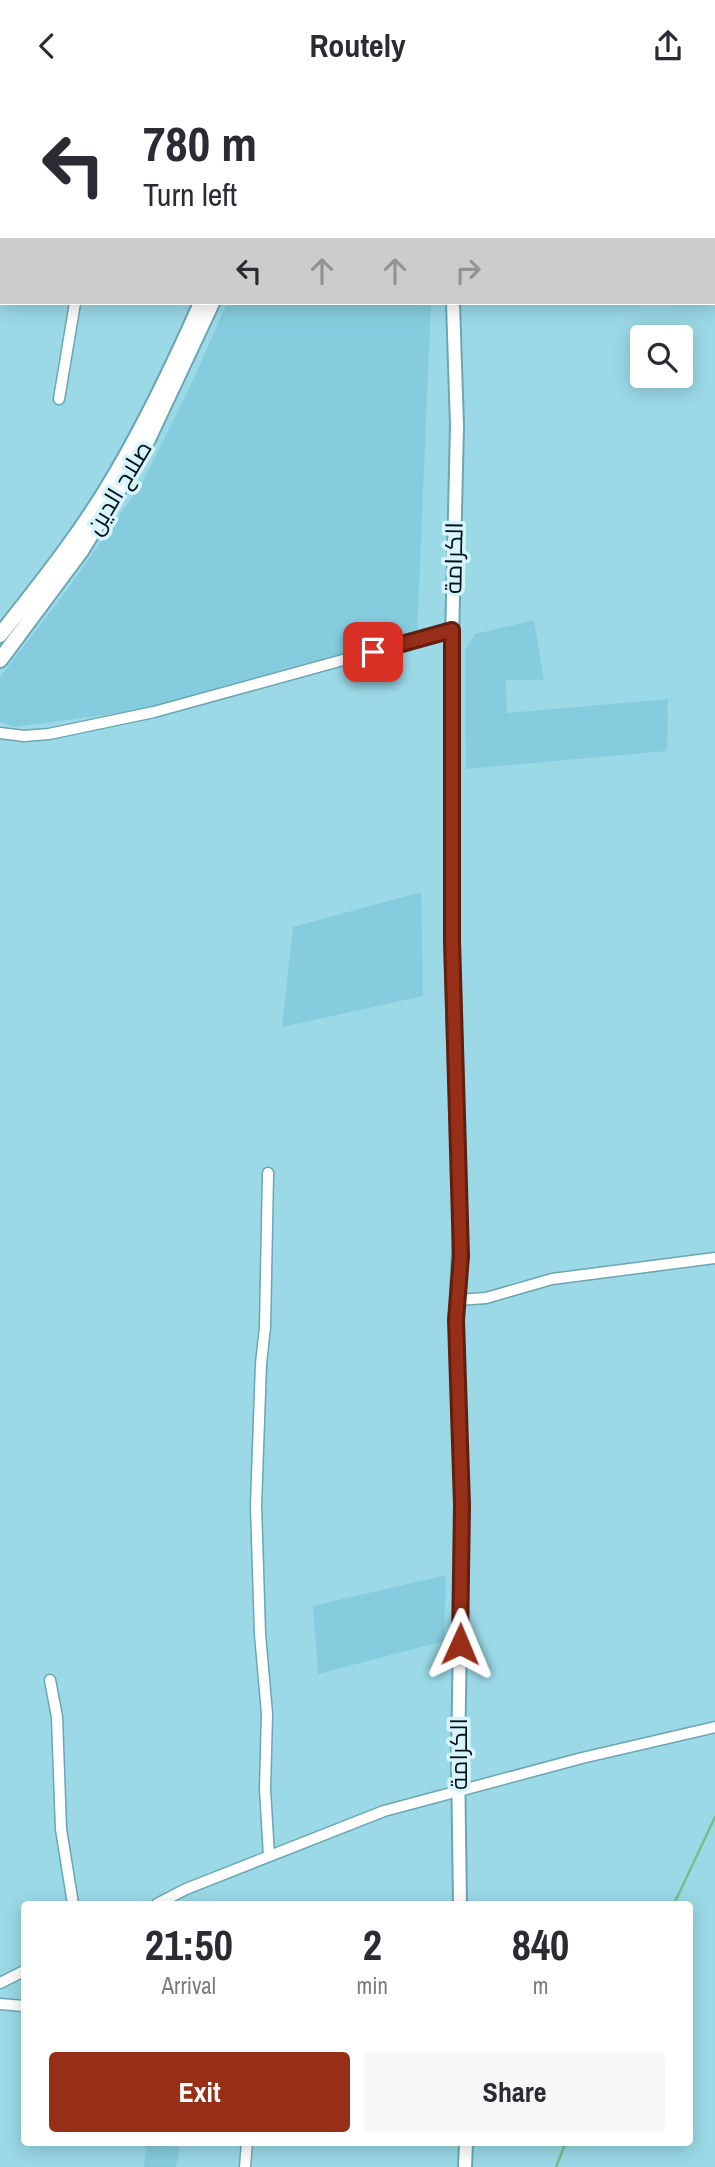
<!DOCTYPE html>
<html lang="en">
<head>
<meta charset="utf-8">
<style>
  :root { --surface:#fff; --page:#f7f7f7; --text:#2b2b33; --muted:#7c7c81; --accent:#972e17 }
  body { margin:0; font-family:"Archivo Narrow",Cairo,sans-serif; background:var(--page); color:var(--text); height:100vh; display:flex; flex-direction:column; font-size:26px; white-space:nowrap }
  * { box-sizing:border-box; margin:0 }
  p { font-size:23px; color:var(--muted) }
  .icon { flex:none; width:38px; height:38px; fill:none; stroke:currentColor; stroke-width:2; stroke-linecap:round; stroke-linejoin:round }
  .map { position:relative; flex:1; overflow:hidden }
  .drawer { position:absolute; left:21px; top:1810px; width:672px; height:245px; display:flex; flex-direction:column; background:var(--surface); border-radius:7px; box-shadow:0 4px 18px #0003 }
  .drawer>* { flex:none }
  .banner { position:absolute; left:0px; top:0px; width:716px; height:214px; box-shadow:0 4px 18px #0003; background:#fff; color:var(--text); overflow:hidden }
  .tools { position:absolute; left:630px; top:234px; display:grid; gap:14px }
  .tools a { display:grid; place-items:center; width:63px; height:63px; border-radius:7px; background:var(--surface); box-shadow:0 4px 18px #0003; font-size:35px }
  .pin { position:absolute; display:grid; place-items:center; width:60px; height:60px; color:#fff; margin:-30px; border-radius:14px; box-shadow:0 4px 10px #0006 }
  .me { position:absolute; width:77px; margin:-38px; rotate:1deg; stroke-linejoin:round; filter:drop-shadow(0 0 5px #0008) }
  .turn { display:flex; align-items:center; gap:24px; height:147px; padding:0 28px; font-size:32px }
  .turn .icon { width:91px; height:91px; stroke-width:2.5 }
  .turn b { display:block; font-size:49px; line-height:60px }
  .lanes { display:flex; align-items:center; height:66px; padding:0 28px; background:#0003; justify-content:center; gap:35px; direction:ltr }
  .lanes .off { opacity:.35 }
  .eta { display:flex; justify-content:space-evenly; align-items:center; height:119px; text-align:center }
  .eta b { font-size:42px; font-weight:800; line-height:49px }
  .button { display:flex; gap:14px; margin-top:auto; padding:14px 28px }
  .button a { flex:1; height:80px; border-radius:7px; background:var(--accent); color:#fff; font-size:28px; font-weight:800; line-height:80px; text-align:center }
  .button a+a { background:var(--page); color:var(--text) }
  header { display:flex; justify-content:space-between; align-items:center; height:91px; padding:0 28px; background:var(--surface); font-size:32px; font-weight:800 }
  .map>svg:first-child { display:block }
</style>
</head>
<body>
<header><svg class="icon" aria-label="back" viewBox="0 0 24 24"><path d="M15 5l-7 7 7 7"/></svg>Routely<svg class="icon" aria-label="share" viewBox="0 0 24 24"><path d="M12 15V3M7 8l5-5 5 5M5 13v7h14v-7"/></svg></header>
<div class="map">
<svg width="715" height="2076" viewBox="0 0 715 2076">
  <rect width="100%" height="100%" fill="#9bd9e7"/>
  <!-- built -->
  <path fill="#85cdde" d="M 227,212 L 431,212 L 417,544 L 133,620 L 15,636 L 0,631 L 0,586 L 65,502 L 142,392 L 190,296 Z
    M 534,529 L 544,589 L 506,589 L 507,622 L 668,608 L 667,660 L 466,678 L 465,559 L 475,543 Z
    M 421,801 L 423,905 L 282,936 L 293,836 Z
    M 446,1484 L 444,1550 L 318,1583 L 313,1515 Z
    M 146,2054 L 180,2056 L 176,2076 L 144,2076 Z"/>
  <g fill="none" stroke-linecap="round" stroke-linejoin="round">
    <!-- stream -->
    <path stroke="#72c18c" stroke-width="2.5" d="M 674,1813 L 715,1726
      M 556,2076 L 566,2051"/>
    <!-- minor casing -->
    <g stroke="#6aa6b4" stroke-width="13">
      <path id="minor" d="M 17,2 L 17,0
        M 0,53 L 2,47
        M 0,127 L 2,127
        M 59,308 L 75,212
        M 0,642 L 24,645 L 49,643 L 154,621 L 452,539
        M 268,1082 L 265,1236 L 261,1273 L 256,1414 L 260,1543 L 267,1623 L 265,1698 L 269,1765
        M 458,1209 L 486,1207 L 552,1188 L 715,1167
        M 50,1589 L 57,1626 L 61,1738
        M 61,1738 L 73,1813
        M 157,1813 L 186,1798 L 384,1720 L 582,1667 L 715,1636
        M 0,1892 L 24,1880
        M 0,1913 L 24,1915
        M 245,2076 L 247,2051"/>
    </g>
    <!-- major casing -->
    <g stroke="#6aa6b4" stroke-width="16">
      <path id="major" d="M 448,2 L 448,0
        M 453,212 L 457,335 L 451,592 L 451,849 L 460,1133 L 456,1229 L 462,1414 L 458,1670 L 460,1813
        M 465,2076 L 466,2051"/>
    </g>
    <!-- highway casing -->
    <g stroke="#6aa6b4" stroke-width="18">
      <path id="highway" d="M 284,2 L 284,0
        M 301,2 L 301,0
        M 0,544 C 41,492 82,441 115,384 C 148,328 175,271 201,212
        M 0,569 L 81,460 L 142,361 L 212,212"/>
    </g>
    <!-- minor -->
    <use href="#minor" stroke="#fff" stroke-width="10"/>
    <!-- major -->
    <use href="#major" stroke="#fff" stroke-width="12"/>
    <!-- highway -->
    <use href="#highway" stroke="#fff" stroke-width="14"/>
  </g>
  <g fill="none" stroke-linecap="round" stroke-linejoin="round">
    <!-- route casing -->
    <g stroke="#621e0f" stroke-width="18">
      <path id="route" d="M 373,561 L 452,539 L 452,849 L 461,1165 L 456,1229 L 462,1414 L 460,1553"/>
    </g>
    <!-- route -->
    <use href="#route" stroke="#972e17" stroke-width="12"/>
  </g>
  <g text-anchor="middle" stroke-width="7" stroke-linejoin="round" paint-order="stroke">
    <!-- street labels -->
    <g font-size="24" fill="#001217" stroke="#d6f4fb">
      <text transform="translate(119 397) rotate(-59)" y="8">صلاح الدين</text>
      <text transform="translate(454 467) rotate(-89)" y="8">الكرامة</text>
      <text transform="translate(459 1663) rotate(-90)" y="8">الكرامة</text>
    </g>
  </g>
</svg>
<div class="tools">
<a><svg class="icon" aria-label="search" viewBox="0 0 24 24"><circle cx="10" cy="10" r="6"/><path d="M15 15l6 6"/></svg></a>
</div>
<div class="pin" style="left:373px;top:561px;background:#d93025"><svg class="icon" aria-label="arrive" viewBox="0 0 24 24"><path d="M6 21V4h12l-3 4 3 4H6"/></svg></div>
<svg class="me" style="left:460px;top:1553px" viewBox="-20 -20 40 40"><path d="M0-17L14 15 0 8-14 15z" fill="#972e17" stroke="#fff" stroke-width="4"/></svg>
<div class="banner">
<div class="turn"><svg class="icon" aria-label="left" viewBox="0 0 24 24"><path d="M17 20v-9H6M10 6l-5 5 5 5"/></svg><div><b>780 m</b>Turn left</div></div>
<div class="lanes"><svg class="icon" aria-label="left" viewBox="0 0 24 24"><path d="M17 20v-9H6M10 6l-5 5 5 5"/></svg><svg class="icon off" aria-label="ahead" viewBox="0 0 24 24"><path d="M12 20V5M6 11l6-6 6 6"/></svg><svg class="icon off" aria-label="ahead" viewBox="0 0 24 24"><path d="M12 20V5M6 11l6-6 6 6"/></svg><svg class="icon off" aria-label="right" viewBox="0 0 24 24"><path d="M7 20v-9h11M14 6l5 5-5 5"/></svg></div>
</div>
<section class="drawer">
<div class="eta">
<div><b>21:50</b><p>Arrival</p></div>
<div><b>2</b><p>min</p></div>
<div><b>840</b><p>m</p></div>
</div>
<div class="button"><a>Exit</a><a>Share</a></div>
</section>
</div>
</body>
</html>
